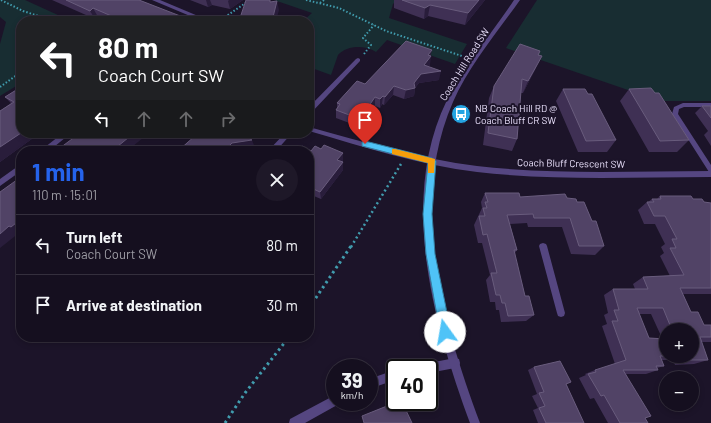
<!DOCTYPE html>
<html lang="en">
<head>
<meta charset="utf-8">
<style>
  :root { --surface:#150f1f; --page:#1e1828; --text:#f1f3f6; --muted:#9d9ca4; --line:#342f3d; --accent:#2563eb }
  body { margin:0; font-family:Barlow,sans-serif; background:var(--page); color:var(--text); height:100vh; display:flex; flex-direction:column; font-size:15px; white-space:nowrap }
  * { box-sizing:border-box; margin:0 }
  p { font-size:13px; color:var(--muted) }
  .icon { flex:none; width:22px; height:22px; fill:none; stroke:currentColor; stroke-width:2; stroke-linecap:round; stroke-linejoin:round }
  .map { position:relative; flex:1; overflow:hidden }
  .panel { position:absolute; left:16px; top:146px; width:298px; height:196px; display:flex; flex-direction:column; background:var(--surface); border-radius:16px; box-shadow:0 2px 6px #0003,0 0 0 1px var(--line) }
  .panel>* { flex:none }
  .banner { position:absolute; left:16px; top:16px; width:298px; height:122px; border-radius:16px; box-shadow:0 2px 6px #0003,0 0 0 1px var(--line); background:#202124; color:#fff; overflow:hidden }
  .controls { position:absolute; left:659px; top:323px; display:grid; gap:8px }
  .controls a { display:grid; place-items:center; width:40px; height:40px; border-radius:50%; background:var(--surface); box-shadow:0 2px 6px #0003,0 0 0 1px var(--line); font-size:20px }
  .speed { position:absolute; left:326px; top:359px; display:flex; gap:8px; font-size:20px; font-weight:700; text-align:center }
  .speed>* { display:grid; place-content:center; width:52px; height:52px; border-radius:50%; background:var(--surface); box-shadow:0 2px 6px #0003,0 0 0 1px var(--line); line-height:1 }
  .speed small { font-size:10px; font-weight:400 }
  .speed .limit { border:2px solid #111; border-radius:6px; background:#fff; color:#111 }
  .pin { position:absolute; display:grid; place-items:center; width:34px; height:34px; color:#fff; margin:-41px -17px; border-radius:50% 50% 50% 0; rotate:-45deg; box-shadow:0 0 4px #0007 }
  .pin .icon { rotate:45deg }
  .me { position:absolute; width:44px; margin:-22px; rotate:347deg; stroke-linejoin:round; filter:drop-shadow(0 0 3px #0008) }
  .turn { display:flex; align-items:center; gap:14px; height:84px; padding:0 16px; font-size:18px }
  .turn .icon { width:52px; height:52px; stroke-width:2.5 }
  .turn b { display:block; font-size:28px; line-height:34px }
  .lanes { display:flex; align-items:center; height:38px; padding:0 16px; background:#0003; justify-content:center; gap:20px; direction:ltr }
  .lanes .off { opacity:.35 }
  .round { display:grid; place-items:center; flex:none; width:42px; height:42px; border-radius:21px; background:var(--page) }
  .headline { display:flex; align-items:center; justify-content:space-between; height:68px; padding:0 16px }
  h1 { font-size:24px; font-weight:700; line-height:30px; color:var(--accent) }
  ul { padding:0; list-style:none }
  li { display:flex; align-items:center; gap:12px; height:60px; padding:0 16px; border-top:1px solid var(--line) }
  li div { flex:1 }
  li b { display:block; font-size:15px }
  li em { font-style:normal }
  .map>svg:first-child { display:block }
</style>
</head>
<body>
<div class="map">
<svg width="711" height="423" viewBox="0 0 711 423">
  <rect width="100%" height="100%" fill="#1c1429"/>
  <!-- green -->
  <path fill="#182d32" d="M 0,0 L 25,0 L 71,21 L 21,21 L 21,83 L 0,96 L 0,44 L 6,22 L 0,17 Z
    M 274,0 L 397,0 L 393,4 L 389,18 L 467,44 L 455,64 L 387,40 L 376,52 C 365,45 347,45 338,55 L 331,75 L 309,67 L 309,21 L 303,21 L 312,13 Z
    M 537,0 L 711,0 L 711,101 L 660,101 L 506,48 Z"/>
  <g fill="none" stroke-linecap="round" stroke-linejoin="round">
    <!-- path-far2 -->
    <path stroke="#419cae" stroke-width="2" stroke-dasharray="1.5 2" stroke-linecap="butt" d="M 1,0 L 23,11 L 54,21
      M 306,0 L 339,8 L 386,31 L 465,57
      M 320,3 L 324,0
      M 219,21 L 250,0
      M 364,54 L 371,45 L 363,38 L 374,25
      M 0,87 L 21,72"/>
    <!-- path-far1 -->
    <path stroke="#419cae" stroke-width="2.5" stroke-dasharray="2 3" stroke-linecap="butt" d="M 351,247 L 401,164"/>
    <!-- path -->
    <path stroke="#419cae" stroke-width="3" stroke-dasharray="2.5 3.5" stroke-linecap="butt" d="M 309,308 L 351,246
      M 225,423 L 245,393 L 289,337"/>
    <!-- service -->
    <path fill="#554681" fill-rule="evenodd" d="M 683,103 L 711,103 L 711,107 L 684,107 L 679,109 L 678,114 L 711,165 L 711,173 L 709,172 L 672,114 L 674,107 Z
      M 543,243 L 546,244 L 547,246 L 565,313 L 564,316 L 561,317 L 558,316 L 557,313 L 539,246 L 540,244 Z"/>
    <!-- minor -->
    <path fill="#554681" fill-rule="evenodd" d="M 152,0 L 160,0 L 210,21 L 202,21 Z
      M 358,58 L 360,59 L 360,61 L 311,113 L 309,113 L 309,107 L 356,59 Z
      M 309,127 C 364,142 420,159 477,166 C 555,175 633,171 711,171 L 711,177 C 633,177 555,181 477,172 C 420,165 364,147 309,131 Z
      M 63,133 L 71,133 L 49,151 L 40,151 Z
      M 285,133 L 292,133 L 276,151 L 268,151 Z
      M 21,164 L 21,171 L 0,186 L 0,179 Z
      M 455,358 L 459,359 L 460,363 L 459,367 L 455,368 L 429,373 L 429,368 L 424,368 L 425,364 L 429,363 Z
      M 395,370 L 395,380 L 369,389 L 369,379 Z
      M 335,395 L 335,402 L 339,402 L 339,404 L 305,423 L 289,423 L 290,419 Z"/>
    <!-- tertiary -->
    <path fill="#554681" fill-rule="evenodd" d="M 514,0 L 520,0 C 498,31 468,67 453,102 C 408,205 443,323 480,423 L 470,423 C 434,325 398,200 447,100 C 465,64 492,33 514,0 Z"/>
  </g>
  <!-- wall -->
  <path fill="#3f3054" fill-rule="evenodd" d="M 52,0 L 139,0 L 189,21 L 107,21 L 98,17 L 95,19 Z
    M 190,0 L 243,0 L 230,9 L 212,5 L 208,7 Z
    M 394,0 L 485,0 L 465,25 L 428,16 L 424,19 L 394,8 Z
    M 540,51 L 539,55 L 536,68 L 523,93 L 521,93 L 517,139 L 512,151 L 483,145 L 489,98 L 494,86 Z
    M 430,56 L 430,65 L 428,67 L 439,80 L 419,83 L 415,88 L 414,96 L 404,99 L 393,95 L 384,105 L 382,104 L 380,108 L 375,106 L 360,127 L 336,118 L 336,110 L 337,108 L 337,103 L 365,84 Z
    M 21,87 L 40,133 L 0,162 L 0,111 L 11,103 L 5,97 Z
    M 563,89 L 616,140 L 607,152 L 578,152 L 556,101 Z
    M 629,89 L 655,93 L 689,140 L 677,152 L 649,152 L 620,101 Z
    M 702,106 L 711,106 L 711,146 L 704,135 L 708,131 L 695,113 Z
    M 309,151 L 311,151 L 343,161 L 342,162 L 343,162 L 343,170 L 321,199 L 309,194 Z
    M 485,193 L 520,197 L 567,198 L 577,202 L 592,221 L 604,246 L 595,255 L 571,254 L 562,227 L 528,227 L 527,223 L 510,224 L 517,250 L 514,254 L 525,296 L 534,315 L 526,321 L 501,322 L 499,310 L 496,310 L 495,302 L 490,302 L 486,280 L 490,275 L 482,243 L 478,243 L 474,225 L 482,208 L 481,202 Z
    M 660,196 L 693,199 L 704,202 L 711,203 L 711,294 L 683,294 L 691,312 L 704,325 L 711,325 L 711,342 L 701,342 L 708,360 L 694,364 L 675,365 L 673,360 L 662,360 L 664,366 L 657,368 L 658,370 L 646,374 L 626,374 L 645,418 L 648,423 L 608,423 L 594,398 L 590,399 L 579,378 L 586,375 L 585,374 L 595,370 L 615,364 L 602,326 L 607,324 L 604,315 L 608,313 L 604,295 L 613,289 L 635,289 L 633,284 L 643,277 L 670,276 L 660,256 L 664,253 L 661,247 L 665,244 L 655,224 L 644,224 L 638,210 L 647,202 L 648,202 L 652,199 L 657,199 ZM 639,314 L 651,314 L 662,338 L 649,338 ZM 666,330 L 692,330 L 666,356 Z
    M 534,367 L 571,382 L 566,384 L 584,423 L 538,423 L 533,410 L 538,408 L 532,396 L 537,394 L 528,370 Z"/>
  <!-- shaded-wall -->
  <path fill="#291d3b" d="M 206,0 L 210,0 L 212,5 L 208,7 Z
    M 229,0 L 243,0 L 230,9 L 228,1 Z
    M 479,0 L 485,0 L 465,25 L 468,13 Z
    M 277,1 L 279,10 L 276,21 L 272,21 Z
    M 430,5 L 428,16 L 424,19 L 425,8 Z
    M 93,8 L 98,17 L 95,19 L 90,11 Z
    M 432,50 L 430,58 L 431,56 L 430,65 L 423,74 L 424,65 L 428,55 Z
    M 542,56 L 536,68 L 523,93 L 528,81 Z
    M 314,68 L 315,77 L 309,82 L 309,73 Z
    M 441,71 L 439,80 L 419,83 L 415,88 L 414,96 L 404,99 L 406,90 L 414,83 L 421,74 Z
    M 394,86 L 393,95 L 384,105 L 385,97 Z
    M 383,96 L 382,104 L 380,108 L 380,99 Z
    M 375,97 L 375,106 L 360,127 L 360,119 Z
    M 21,133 L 40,133 L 0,162 L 0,147 Z
    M 134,133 L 149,133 L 127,151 L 112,151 Z
    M 245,133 L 256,133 L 248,141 L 252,140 L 255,148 L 236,151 L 224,151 L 232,143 Z
    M 343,153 L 343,161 L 338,168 L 337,160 Z
    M 343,162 L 343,170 L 321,199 L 320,192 Z
    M 309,206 L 310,206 L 311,213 L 309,213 Z
    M 21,219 L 21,234 L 19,233 L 0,248 L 0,234 L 9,226 Z"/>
  <!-- building -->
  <path fill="#514366" stroke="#695c7d" d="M 66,0 L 139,0 L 188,19 L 186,21 L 123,21 L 93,8 L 90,11 Z
    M 246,0 L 270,0 L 270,2 L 277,1 L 272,21 L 239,21 Z
    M 402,0 L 479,0 L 468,13 L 430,5 L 425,8 Z
    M 406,41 L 432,50 L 428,55 L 431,56 L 424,65 L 441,71 L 421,74 L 414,83 L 415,88 L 406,90 L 394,86 L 385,97 L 383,96 L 380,99 L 375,97 L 360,119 L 336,110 L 340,104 L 337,103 L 357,81 L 365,84 Z
    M 520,44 L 540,51 L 538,55 L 542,56 L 528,81 L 522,79 L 517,139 L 488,133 L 494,86 Z
    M 309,66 L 314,68 L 309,73 Z
    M 21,87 L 21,133 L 0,147 L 0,111 L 14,102 L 5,97 Z
    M 651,88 L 655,93 L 659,93 L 689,140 L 660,141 L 629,89 Z
    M 563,89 L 585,89 L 588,94 L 592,94 L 616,140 L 586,141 Z
    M 702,106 L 711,106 L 711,118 Z
    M 80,133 L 134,133 L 112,151 L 56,151 Z
    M 196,133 L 245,133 L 243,135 L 252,140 L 232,143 L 224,151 L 178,151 L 196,135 Z
    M 324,145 L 343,153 L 337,160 L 343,162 L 320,192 L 309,187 L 309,151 L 298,151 L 302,146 L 311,151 L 315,146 L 321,149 Z
    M 21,177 L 21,219 L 11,227 L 9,226 L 0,234 L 0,192 Z
    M 485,193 L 519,193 L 520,197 L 565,194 L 567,198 L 576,199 L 577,202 L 584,202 L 592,221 L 596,221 L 604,246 L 579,246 L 570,218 L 534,218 L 533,214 L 507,215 L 517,250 L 514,250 L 525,296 L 529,296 L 534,315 L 508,316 L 505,303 L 502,303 L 500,295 L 496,295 L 491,273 L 497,273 L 487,234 L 483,235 L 479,216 L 485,216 L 483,208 L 487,208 L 485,202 L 488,202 Z
    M 660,196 L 691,196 L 693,199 L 702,199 L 704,202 L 711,203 L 711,288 L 680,288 L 691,312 L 698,312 L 704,325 L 711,325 L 711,337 L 700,337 L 708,360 L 688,360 L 686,356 L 692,356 L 692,330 L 672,330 L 663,308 L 637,308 L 649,338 L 666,339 L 666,356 L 681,356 L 660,356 L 664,366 L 656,366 L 658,370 L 623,370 L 651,416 L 645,418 L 648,423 L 620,423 L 604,395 L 601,396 L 588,374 L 596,372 L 595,370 L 626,360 L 612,321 L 618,321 L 614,310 L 619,310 L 613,289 L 648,289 L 643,277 L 684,275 L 670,248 L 676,248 L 672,239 L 677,239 L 665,216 L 654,216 L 647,202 L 654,202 L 652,199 L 661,199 Z
    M 560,361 L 571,382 L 566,384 L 584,423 L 546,423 L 539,408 L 545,406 L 539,393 L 544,392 L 534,367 Z
    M 397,402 L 402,402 L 412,423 L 364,423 L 362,416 Z"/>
  <!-- route -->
  <path fill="#4fc3f7" stroke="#337fa1" d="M 365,141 L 432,158 L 436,161 L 432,214 L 435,254 L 451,332 L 449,335 L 445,337 L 441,335 L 440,332 L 426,254 L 423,214 L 428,163 L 362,146 L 362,142 Z"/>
  <!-- slow -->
  <path fill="#f59e0b" d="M 392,149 L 395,149 L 435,159 L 434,173 L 428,173 L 428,163 L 392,154 Z"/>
  <!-- icons -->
  <defs>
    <g id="bus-disc" transform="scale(1)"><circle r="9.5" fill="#25a4e2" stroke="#1c1429"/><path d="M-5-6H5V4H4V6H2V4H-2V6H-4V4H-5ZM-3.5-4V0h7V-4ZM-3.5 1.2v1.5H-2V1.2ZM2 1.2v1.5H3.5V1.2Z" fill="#fff"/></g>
  </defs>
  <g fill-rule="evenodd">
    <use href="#bus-disc" x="461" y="114"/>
  </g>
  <g text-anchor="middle" stroke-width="4" stroke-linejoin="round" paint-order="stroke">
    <!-- street labels -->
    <g font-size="10" fill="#e9e0fb" stroke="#1c1429">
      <text transform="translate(464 64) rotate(-58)" y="4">Coach Hill Road SW</text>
      <text transform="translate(571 163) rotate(1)" y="4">Coach Bluff Crescent SW</text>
    </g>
    <!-- poi labels -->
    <g font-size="10" fill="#e9e0fb" stroke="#1c1429" text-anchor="start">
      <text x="475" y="112">NB Coach Hill RD @<tspan x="475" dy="12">Coach Bluff CR SW</tspan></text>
    </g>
  </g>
</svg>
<div class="controls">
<a>+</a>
<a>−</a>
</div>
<div class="speed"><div>39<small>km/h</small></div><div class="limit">40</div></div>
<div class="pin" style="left:365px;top:144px;background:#d93025"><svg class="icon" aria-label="arrive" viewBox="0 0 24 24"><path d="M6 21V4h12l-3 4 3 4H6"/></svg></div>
<svg class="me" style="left:445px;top:332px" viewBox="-20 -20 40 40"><circle r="19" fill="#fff"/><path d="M0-13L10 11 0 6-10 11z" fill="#4fc3f7"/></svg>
<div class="banner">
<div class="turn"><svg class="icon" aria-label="left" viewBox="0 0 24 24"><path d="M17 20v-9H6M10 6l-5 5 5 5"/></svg><div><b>80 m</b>Coach Court SW</div></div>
<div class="lanes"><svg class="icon" aria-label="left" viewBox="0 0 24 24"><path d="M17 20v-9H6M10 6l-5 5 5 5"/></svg><svg class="icon off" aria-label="ahead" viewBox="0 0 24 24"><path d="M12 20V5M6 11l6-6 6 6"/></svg><svg class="icon off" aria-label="ahead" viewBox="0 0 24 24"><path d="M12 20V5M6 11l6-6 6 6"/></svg><svg class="icon off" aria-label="right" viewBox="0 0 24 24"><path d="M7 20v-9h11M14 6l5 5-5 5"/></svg></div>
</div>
<section class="panel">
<div class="headline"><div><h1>1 min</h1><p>110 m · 15:01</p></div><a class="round"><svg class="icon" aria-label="close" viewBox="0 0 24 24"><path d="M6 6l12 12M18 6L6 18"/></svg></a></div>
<ul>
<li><svg class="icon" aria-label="left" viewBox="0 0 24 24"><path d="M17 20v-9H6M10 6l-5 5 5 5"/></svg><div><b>Turn left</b><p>Coach Court SW</p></div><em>80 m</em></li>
<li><svg class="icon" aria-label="arrive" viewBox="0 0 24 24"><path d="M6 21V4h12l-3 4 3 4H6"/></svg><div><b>Arrive at destination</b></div><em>30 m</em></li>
</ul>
</section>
</div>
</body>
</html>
